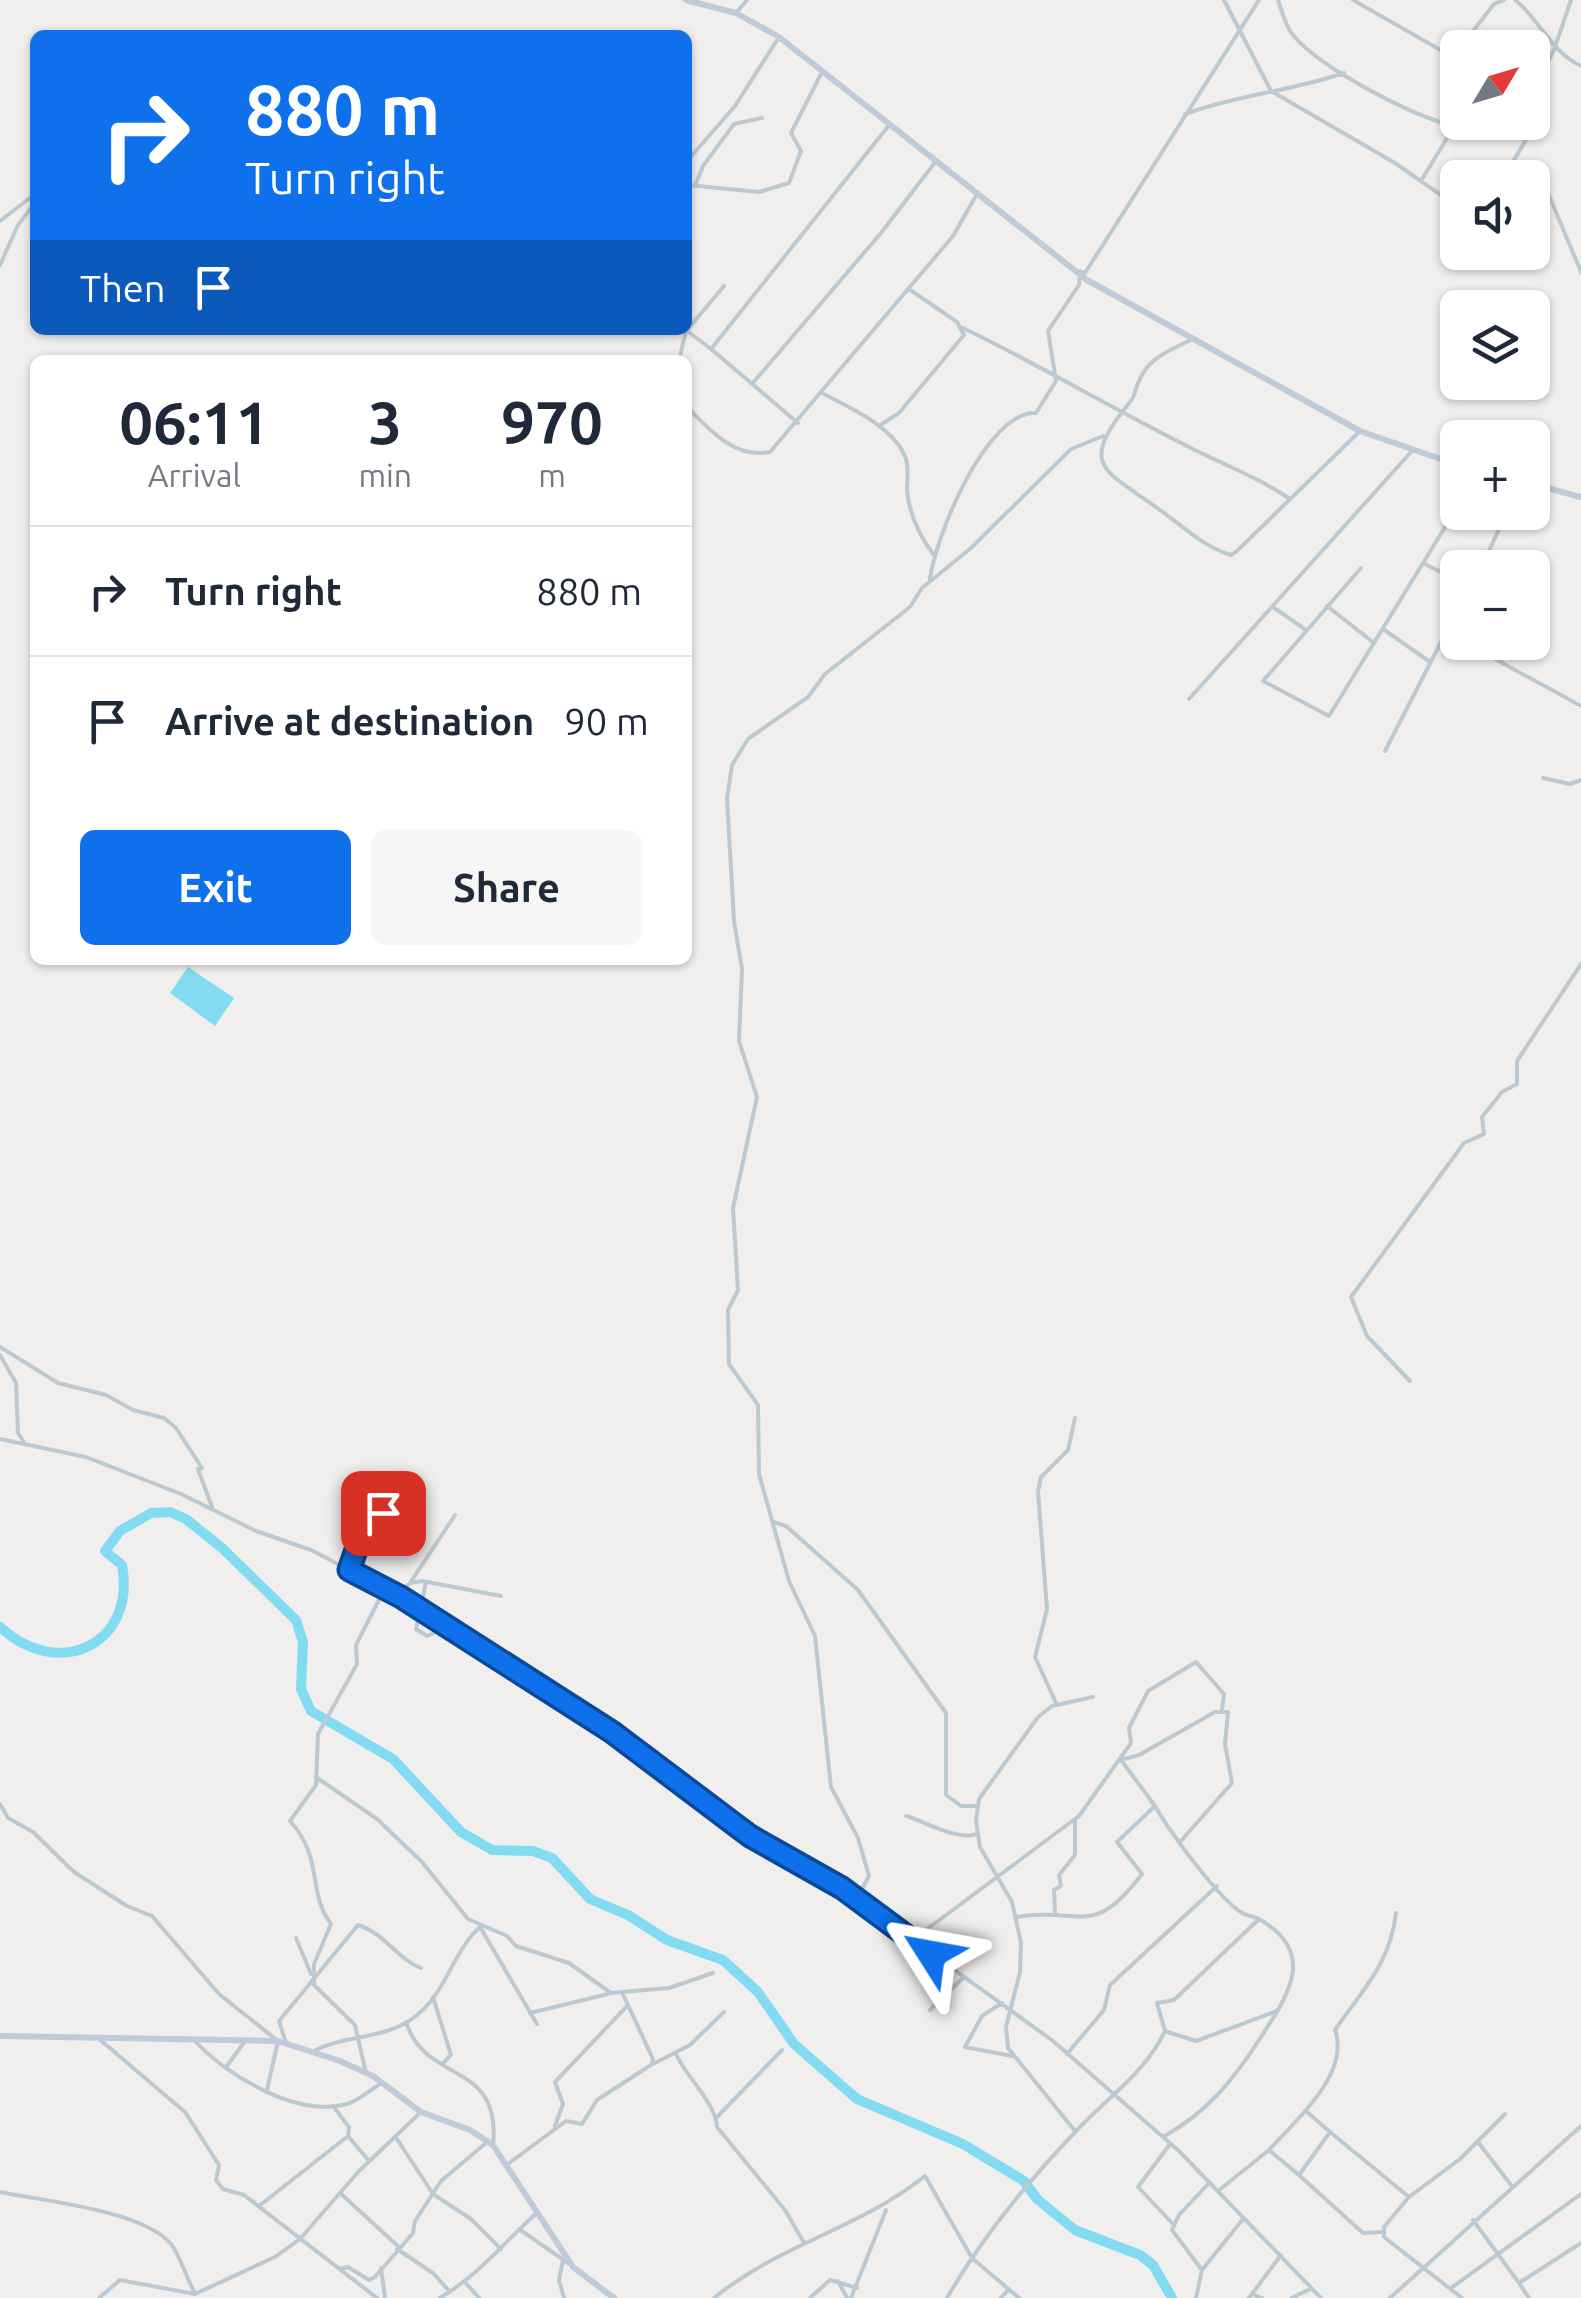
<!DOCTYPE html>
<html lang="en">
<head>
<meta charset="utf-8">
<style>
  :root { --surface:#fff; --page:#f6f6f7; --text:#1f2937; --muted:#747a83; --line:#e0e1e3; --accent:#0e70ea }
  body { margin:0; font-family:Ubuntu,sans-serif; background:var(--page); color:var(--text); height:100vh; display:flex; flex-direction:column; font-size:38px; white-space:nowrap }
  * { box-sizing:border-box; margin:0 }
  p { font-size:32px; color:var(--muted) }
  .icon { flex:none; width:55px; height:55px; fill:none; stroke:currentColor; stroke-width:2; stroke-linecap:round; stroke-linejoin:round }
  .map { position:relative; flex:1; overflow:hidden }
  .panel { position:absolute; left:30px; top:355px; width:662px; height:610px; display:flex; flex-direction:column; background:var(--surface); border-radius:15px; box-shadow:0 2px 8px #0004 }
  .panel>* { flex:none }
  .top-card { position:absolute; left:30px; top:30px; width:662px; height:305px; border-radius:15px; box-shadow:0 2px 8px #0004; background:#0e70ea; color:#fff; overflow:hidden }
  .needle { width:65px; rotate:52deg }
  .tools { position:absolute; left:1440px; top:30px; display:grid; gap:20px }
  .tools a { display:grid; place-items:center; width:110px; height:110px; border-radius:15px; background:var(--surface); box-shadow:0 2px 8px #0004; font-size:50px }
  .pin { position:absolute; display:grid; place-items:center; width:85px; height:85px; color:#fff; margin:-42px; border-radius:20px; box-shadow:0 5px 15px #0006 }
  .me { position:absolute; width:110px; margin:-55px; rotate:304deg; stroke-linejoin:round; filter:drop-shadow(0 0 8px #0008) }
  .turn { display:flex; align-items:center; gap:35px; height:210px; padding:0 50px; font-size:45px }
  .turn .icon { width:130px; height:130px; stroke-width:2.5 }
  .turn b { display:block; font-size:70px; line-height:85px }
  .then { display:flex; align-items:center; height:95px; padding:0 50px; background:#0003; gap:20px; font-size:38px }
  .eta { display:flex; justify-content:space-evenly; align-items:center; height:170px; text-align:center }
  .eta b { font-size:60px; font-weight:700; line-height:70px }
  .primary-button { display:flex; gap:20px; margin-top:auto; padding:20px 50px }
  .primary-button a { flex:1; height:115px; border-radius:15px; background:var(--accent); color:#fff; font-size:40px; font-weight:700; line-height:115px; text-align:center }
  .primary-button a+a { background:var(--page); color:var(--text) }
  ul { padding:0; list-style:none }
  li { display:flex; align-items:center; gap:30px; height:130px; padding:0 50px; border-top:2px solid var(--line) }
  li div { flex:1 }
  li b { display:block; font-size:38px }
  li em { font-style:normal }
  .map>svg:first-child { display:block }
</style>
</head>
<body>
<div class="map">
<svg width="1581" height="2298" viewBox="0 0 1581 2298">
  <rect width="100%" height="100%" fill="#f1eeee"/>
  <!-- water -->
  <path fill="#83dbf1" d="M 188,967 L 234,998 L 215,1026 L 170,993 Z"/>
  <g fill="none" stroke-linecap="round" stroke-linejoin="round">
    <!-- river -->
    <path stroke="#83dbf1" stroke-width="10" d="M 0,1627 C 58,1681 137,1645 122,1565 L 105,1551 L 120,1531 L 151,1513 L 170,1512 L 186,1519 L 222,1548 L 296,1620 L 303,1642 L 301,1689 L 311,1711 L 393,1759 L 461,1832 L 492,1850 L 533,1851 L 552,1858 L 590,1899 L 628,1915 L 667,1940 L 723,1960 L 758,1992 L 794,2044 L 857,2099 L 963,2144 L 1024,2181 L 1037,2199 L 1075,2230 L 1140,2255 L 1153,2265 L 1172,2298"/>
    <!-- street -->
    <path stroke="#bdc9d1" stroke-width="4" d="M 1224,0 L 1271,91 L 1395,163 L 1458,207
      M 1278,0 C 1282,11 1285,26 1293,35 C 1320,68 1412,116 1454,126
      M 1353,0 L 1458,60
      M 1515,0 C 1541,21 1550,51 1581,66
      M 736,13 L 747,0
      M 1460,48 L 1494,4 L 1504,0
      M 1532,92 L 1554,50 L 1571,0
      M 1185,114 C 1237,95 1292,91 1344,73
      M 688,160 L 735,106 L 779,37
      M 1532,178 L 1548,193 L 1581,272
      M 1532,178 L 1514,160 L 1539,118 L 1532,110
      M 1421,181 L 1458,120
      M 688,185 L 759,192 L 789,183 L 801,151 L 791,133 L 821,74
      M 695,186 L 703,166 L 734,124 L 762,118
      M 0,221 L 35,194
      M 0,265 L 18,225 L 35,203
      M 963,328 C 1042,366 1116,411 1195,450 C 1227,466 1261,479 1290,499
      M 688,329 L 724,286
      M 686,330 L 711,349 L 890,124
      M 1192,339 C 1171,351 1149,356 1139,381 C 1135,388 1136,395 1130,402 C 1077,467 1104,469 1160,510 C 1184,527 1202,546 1231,555 L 1237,551 L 1360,431
      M 711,349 L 798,423
      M 679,360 L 686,331
      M 752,384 L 881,233 L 936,161
      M 822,393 C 850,408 895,427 906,459 C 909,468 907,481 907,490 C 909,513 919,535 933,554
      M 688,408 C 711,431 735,459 770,452 L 953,236 L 977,194
      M 879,426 L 899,413 L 964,335 L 957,322 L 909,289
      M 1423,563 L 1458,581
      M 1361,568 L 1263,681 L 1329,716 L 1458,506
      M 1481,568 L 1507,512
      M 930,579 C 935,538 986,411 1036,413 L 1056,381 L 1048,331 L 1079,285 L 1080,271 L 1085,273 L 1259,0
      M 1327,606 L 1374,643
      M 1273,607 L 1306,630
      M 1383,629 L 1430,662
      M 1446,631 L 1458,638
      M 1464,642 L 1581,706
      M 1189,699 L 1411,452
      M 1385,751 L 1458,609
      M 1543,778 L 1570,784 L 1581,780
      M 0,1347 L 58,1383 L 106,1395 L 133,1410 L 164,1418 L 176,1428 L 202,1468 L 198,1469 L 212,1507
      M 0,1355 L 16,1383 L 18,1433 L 24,1442
      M 1410,1381 L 1367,1336 L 1351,1297 L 1464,1143 L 1484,1134 L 1482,1117 L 1502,1092 L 1517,1084 L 1517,1061 L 1581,964
      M 0,1439 L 86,1457 L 181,1494 L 256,1531 L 311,1550 L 401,1597 L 503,1661 L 642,1752 L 750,1835 L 841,1888 L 1053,2041 L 1179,2151 L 1321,2298
      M 773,1522 L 786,1526 L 858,1590 L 946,1713 L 946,1795 L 961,1806 L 978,1806
      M 349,1570 L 362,1533 L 410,1486
      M 426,1582 L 416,1629 L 427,1636 L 446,1627
      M 410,1583 L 422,1581 L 501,1596
      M 397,1595 L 410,1583 L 455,1515
      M 1056,1703 L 1035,1657 L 1047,1609 L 1038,1492 L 1041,1477 L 1068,1450 L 1075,1418
      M 316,1777 L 377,1819 L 422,1862 L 468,1919 L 507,1936 L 516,1946 L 569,1963 L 611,1993 L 622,1992 L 653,2059 L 651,2065 L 597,2100 L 582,2124 L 566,2121 L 508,2164
      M 0,1804 L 8,1818 L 33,1832 L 74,1872 L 127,1906 L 152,1916 L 219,1994 L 278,2041 L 267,2090
      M 1155,1806 C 1170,1832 1218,1898 1242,1913 C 1247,1916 1252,1916 1257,1918 C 1320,1952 1287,1997 1259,2040 C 1232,2082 1206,2113 1163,2137
      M 906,1816 C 924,1821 957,1841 977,1834
      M 1055,1913 L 1054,1890 L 1061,1886 L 1059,1875 L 1075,1855 L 1075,1819
      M 874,1914 L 860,1893 L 869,1876 L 858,1838 L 831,1787 L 815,1636 L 789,1581 L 759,1474 L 758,1405 L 729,1364 L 728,1310 L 738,1290 L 733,1208 L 757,1097 L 739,1041 L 742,969 L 734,921 L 727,798 L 732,765 L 748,739 L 808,697 L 825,674 L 910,607 L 922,588 L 971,548 L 1071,449 L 1103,436
      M 1017,1917 C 1082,1906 1091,1941 1142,1874 L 1117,1842 L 1155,1806 L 1121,1760 L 1139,1755 L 1215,1712 L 1228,1712 L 1225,1744 L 1232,1783 L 1180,1842
      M 296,1938 L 311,1974
      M 911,1941 L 1079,1816 L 1131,1743 L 1129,1728 L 1148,1691 L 1196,1662 L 1224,1694 L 1222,1709
      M 622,1992 L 669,1988 L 713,1973
      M 433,1997 L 451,2055 L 442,2064
      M 1002,2003 L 982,2016 L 965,2047 L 1012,2056
      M 930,2010 L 964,1977
      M 530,2013 L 608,1994
      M 406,2022 C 426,2085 502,2060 493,2145
      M 1165,2031 L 1196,2041 L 1277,2011
      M 98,2038 L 185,2112 L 219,2165 L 216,2180 L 223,2189 L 244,2195 L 377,2298
      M 195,2041 C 227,2076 298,2118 347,2104 C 359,2100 369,2091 380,2084
      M 286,2043 L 279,2021 L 358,1925 C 386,1934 396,1958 421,1968
      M 314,2051 C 347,2034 386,2040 416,2016 C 446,1993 453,1951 480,1927 L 537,2024
      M 676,2054 C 686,2077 716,2103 717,2127 L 785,2210 L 803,2241
      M 1067,2054 L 1104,2010 L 1110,1985 L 1217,1886
      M 651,2065 L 690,2045 L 724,2012
      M 227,2066 L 245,2041
      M 366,2073 L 355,2025 L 314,1985 L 314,1964 L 331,1924 C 307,1893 324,1858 290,1821 L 316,1785 L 318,1734 L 357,1664 L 356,1645 L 385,1588
      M 333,2106 L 349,2127 L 348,2136 L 369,2161
      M 1306,2111 L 1330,2132
      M 716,2118 L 782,2050
      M 555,2126 L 563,2104 L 555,2082 L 628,2005
      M 1075,2131 L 1008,2048 L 1006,2027 L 1020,1972 L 1021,1943 L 1012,1902 L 980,1847 L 976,1821 L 979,1799 L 1038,1717 L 1052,1706 L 1093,1697
      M 397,2139 L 433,2194 L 471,2219 L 501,2249
      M 1478,2142 L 1511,2185
      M 1170,2144 L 1138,2187 L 1173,2224
      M 1269,2150 C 1295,2121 1351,2074 1335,2030 C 1363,1989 1390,1964 1396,1913
      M 1299,2175 L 1363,2233 L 1381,2232
      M 1218,2191 L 1269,2150 L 1299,2175 L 1330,2132 L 1409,2197 L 1460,2159 L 1505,2114
      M 0,2192 C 42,2201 143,2210 171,2244 C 181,2257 186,2278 195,2293
      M 340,2193 L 399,2247
      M 1409,2197 L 1384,2227 L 1384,2237 L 1462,2298
      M 259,2206 L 348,2136
      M 1473,2220 L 1519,2283
      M 519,2229 L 568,2263
      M 397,2249 L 433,2273 L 450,2292
      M 563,2260 L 559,2280 L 564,2298
      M 381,2268 L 385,2298
      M 339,2269 L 348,2267 L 369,2280 L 375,2277 L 413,2233 L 415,2221 L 441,2181 L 487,2142
      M 1202,2270 L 1243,2219
      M 464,2281 L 479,2298
      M 838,2281 L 847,2298
      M 1451,2288 L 1581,2194
      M 1252,2294 L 1262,2298
      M 99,2298 L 120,2280 L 195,2294 L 275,2257 L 300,2239 L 359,2171 L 421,2112
      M 440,2298 C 480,2274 504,2242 538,2212
      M 714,2298 C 782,2243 857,2230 925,2176 L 972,2258 L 1019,2298
      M 810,2298 L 830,2280 L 857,2288
      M 851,2298 L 886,2210
      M 947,2298 C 982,2237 1030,2179 1079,2128 C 1110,2095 1145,2073 1165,2031 L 1157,2003 L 1174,2000 L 1259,1919
      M 1001,2298 L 1009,2289
      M 1196,2298 L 1202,2270 L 1172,2230 L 1179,2215 L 1209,2183
      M 1249,2298 L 1281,2255
      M 1292,2298 L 1310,2289
      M 1390,2298 L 1581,2126
      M 1529,2298 L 1519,2283 L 1581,2243"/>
    <!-- secondary -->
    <path stroke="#bfcbd8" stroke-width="6" d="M 686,0 L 736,13 L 779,37 L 1087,280 L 1360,431 L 1458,465
      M 1532,484 L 1581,497
      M 0,2036 L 278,2041 L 340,2061 L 373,2076 L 421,2112 L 470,2130 L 493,2145 L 573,2267 L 614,2298"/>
  </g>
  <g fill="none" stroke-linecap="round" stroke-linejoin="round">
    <!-- route casing -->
    <g stroke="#094998" stroke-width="25">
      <path id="route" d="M 383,1513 L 362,1533 L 349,1570 L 401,1597 L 612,1732 L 750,1836 L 842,1888 L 931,1954"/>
    </g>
    <!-- route -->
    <use href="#route" stroke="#0e70ea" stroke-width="18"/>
  </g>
</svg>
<div class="tools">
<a><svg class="needle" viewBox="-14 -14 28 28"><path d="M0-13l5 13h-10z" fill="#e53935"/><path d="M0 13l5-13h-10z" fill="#747a83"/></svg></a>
<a><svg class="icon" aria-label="sound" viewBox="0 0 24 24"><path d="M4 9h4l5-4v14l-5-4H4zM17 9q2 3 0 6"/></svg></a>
<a><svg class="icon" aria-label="layers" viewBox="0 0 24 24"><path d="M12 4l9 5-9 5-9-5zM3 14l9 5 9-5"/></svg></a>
<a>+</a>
<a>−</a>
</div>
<div class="pin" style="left:383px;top:1513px;background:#d93025"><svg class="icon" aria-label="arrive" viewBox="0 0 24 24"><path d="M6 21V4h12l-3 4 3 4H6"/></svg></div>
<svg class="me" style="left:931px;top:1954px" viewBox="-20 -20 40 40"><path d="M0-17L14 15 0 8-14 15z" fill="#0e70ea" stroke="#fff" stroke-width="4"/></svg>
<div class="top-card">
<div class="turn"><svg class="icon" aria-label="right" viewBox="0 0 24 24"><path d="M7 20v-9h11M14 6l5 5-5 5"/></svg><div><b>880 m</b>Turn right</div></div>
<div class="then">Then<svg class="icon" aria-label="arrive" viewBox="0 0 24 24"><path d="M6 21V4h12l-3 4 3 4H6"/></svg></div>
</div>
<section class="panel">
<div class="eta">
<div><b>06:11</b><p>Arrival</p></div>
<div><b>3</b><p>min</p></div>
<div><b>970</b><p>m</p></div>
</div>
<ul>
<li><svg class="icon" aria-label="right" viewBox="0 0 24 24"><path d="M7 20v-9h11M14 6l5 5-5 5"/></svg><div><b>Turn right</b></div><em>880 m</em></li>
<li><svg class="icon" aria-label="arrive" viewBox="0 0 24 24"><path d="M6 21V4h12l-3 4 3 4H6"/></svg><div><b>Arrive at destination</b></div><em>90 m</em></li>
</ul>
<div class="primary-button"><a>Exit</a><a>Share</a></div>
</section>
</div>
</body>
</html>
